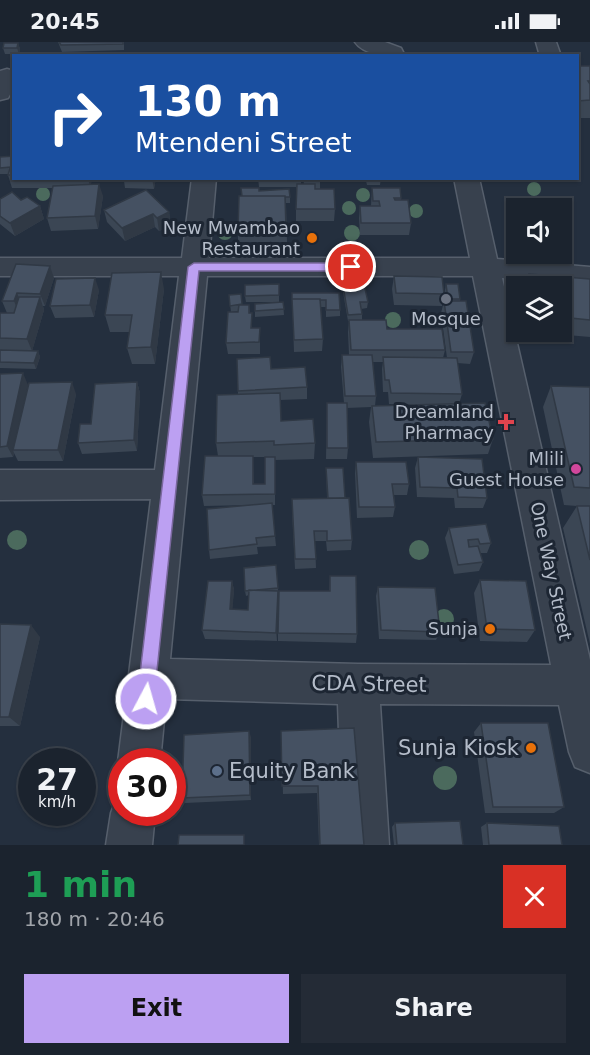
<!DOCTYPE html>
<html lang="en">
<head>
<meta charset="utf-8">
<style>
  :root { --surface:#1b232e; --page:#242b36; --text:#f1f3f6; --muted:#a0a4aa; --line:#39404a; --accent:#bca0f2 }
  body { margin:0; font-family:"DejaVu Sans",sans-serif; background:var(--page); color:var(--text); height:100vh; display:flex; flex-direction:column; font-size:22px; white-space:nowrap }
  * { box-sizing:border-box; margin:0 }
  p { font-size:20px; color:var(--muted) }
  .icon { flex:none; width:33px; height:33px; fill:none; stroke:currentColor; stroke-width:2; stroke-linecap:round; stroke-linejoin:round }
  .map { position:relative; height:803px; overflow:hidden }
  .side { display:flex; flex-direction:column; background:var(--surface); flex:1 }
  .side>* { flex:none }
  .banner { position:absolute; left:12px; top:12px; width:567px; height:126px; border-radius:0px; box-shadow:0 2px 4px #0004,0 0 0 2px var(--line); background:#1a4fa0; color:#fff; overflow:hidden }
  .fabs { position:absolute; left:506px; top:156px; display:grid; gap:12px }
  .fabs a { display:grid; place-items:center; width:66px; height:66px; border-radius:0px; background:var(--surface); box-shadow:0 2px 4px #0004,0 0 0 2px var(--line); font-size:30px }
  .speed { position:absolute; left:18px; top:706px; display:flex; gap:12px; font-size:30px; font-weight:700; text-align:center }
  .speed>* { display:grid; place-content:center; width:78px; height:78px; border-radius:50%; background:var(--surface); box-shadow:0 2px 4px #0004,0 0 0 2px var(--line); line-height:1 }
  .speed small { font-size:15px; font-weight:400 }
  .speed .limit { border:9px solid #d22; background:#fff; color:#111 }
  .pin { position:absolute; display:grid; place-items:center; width:51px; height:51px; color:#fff; margin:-26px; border:3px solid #fff; border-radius:50%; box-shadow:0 2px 6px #0007 }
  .me { position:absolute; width:66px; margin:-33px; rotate:6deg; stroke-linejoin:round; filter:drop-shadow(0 0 4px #0008) }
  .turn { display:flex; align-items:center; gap:21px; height:126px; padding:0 24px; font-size:27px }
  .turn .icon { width:78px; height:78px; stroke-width:2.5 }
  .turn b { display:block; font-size:42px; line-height:51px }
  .round { display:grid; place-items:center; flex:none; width:63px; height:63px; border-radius:0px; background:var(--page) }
  .overview { display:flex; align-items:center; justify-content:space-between; height:102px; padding:0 24px }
  h1 { font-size:36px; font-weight:800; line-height:45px; color:#1e9e55 }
  .cta { display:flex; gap:12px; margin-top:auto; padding:12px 24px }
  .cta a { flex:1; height:69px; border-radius:0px; background:var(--accent); color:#111; font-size:24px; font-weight:800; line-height:69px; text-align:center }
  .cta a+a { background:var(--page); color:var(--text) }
  .status { display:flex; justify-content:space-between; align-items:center; height:42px; padding:0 30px; background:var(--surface); direction:ltr }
  .status svg { height:16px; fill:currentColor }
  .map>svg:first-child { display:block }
</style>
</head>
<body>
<div class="status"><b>20:45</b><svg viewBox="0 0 49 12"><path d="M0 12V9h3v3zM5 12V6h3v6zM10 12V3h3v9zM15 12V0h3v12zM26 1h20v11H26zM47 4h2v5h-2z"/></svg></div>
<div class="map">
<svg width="590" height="803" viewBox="0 0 590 803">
  <rect width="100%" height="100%" fill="#242f3e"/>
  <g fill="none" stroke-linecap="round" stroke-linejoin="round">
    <!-- minor casing -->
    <g stroke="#565f6c" stroke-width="3">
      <path id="minor" d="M 355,0 L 385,0 L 401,6 L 405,14 C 390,14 364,14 355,0 Z
        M 536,0 L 556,0 L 561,14 L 540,14 Z
        M 7,27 L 14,29 L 14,45 L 8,56 L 0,58 L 0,29 Z
        M 192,136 L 216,136 L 209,216 L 470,216 L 454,136 L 479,136 L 497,217 L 590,225 L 590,245 L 502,236 L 590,618 L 590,731 L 575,725 L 569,710 L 559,663 L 380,662 L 389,803 L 343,803 L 338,662 L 166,657 L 160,720 L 122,720 L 122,729 L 118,720 L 151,457 L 0,458 L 0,428 L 155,428 L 179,234 L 0,234 L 0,216 L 182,216 ZM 207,234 L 473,234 L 551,623 L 358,622 L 170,617 Z
        M 122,754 L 122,771 L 155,771 L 152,803 L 106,803 L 111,771 L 117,755 Z"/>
    </g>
    <!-- minor -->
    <use href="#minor" fill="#38414e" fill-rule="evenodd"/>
  </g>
  <!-- trees -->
  <g fill="#4b6a5d">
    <circle cx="534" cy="147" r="7"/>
    <circle cx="43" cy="152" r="7"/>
    <circle cx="363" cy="153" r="7"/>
    <circle cx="349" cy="166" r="7"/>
    <circle cx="416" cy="169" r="7"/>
    <circle cx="225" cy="190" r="8"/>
    <circle cx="352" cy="191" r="8"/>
    <circle cx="393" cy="278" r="8"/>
    <circle cx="17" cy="498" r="10"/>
    <circle cx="419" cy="508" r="10"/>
    <circle cx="444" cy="577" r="10"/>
    <circle cx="445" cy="736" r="12"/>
  </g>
  <!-- wall -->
  <path fill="#3b4654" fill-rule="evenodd" d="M 58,0 L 124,0 L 124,8 L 62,10 Z
    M 18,1 L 20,7 L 19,12 L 5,12 L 3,6 Z
    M 14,20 L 14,30 L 12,30 L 10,23 Z
    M 578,24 L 590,24 L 590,76 L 578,76 Z
    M 14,114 L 14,136 L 92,136 L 91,142 L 103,154 L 98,187 L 51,189 L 47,176 L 53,146 L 12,146 L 8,133 L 8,132 L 0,132 L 0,115 Z
    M 103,136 L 156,136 L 154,147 L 125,146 L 124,139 L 103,139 Z
    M 258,136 L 301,136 L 301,142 L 304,142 L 303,136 L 320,136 L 320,147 L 335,167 L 334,179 L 296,179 L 296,145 L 259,145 Z
    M 360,136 L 381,136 L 380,143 L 367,143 L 366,139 L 361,139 Z
    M 372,146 L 401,156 L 401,158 L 411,181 L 409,193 L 360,193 L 359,176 L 360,164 L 371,164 Z
    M 259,149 L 290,155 L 290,161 L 286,161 L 287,200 L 238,200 L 238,188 L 241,154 Z
    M 0,157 L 21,158 L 40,164 L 44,177 L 15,194 L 0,182 Z
    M 104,168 L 169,170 L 171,183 L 159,189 L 155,185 L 125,199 L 107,180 Z
    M 50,224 L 54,236 L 45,264 L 43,264 L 44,268 L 32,309 L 38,309 L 40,315 L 36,327 L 0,326 L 0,271 L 7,271 L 2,259 Z
    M 529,232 L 590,237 L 590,295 L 532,290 L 561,290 L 561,244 L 525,244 Z
    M 394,234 L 444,252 L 442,264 L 394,263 L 392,247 Z
    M 279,242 L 279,260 L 246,260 L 245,254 Z
    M 446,242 L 460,257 L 460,259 L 474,310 L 470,322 L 457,321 L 462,352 L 459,362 L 493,397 L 488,412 L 373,416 L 369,380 L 371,365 L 347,366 L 348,406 L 347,417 L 326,417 L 327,361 L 344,361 L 341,325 L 342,313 L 349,313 L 348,290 L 349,279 L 348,279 L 343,250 L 343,244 L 368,260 L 367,266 L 361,267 L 362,272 L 362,278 L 445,308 L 443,316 L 447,316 L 441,271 L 444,259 L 446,259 L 445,248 ZM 373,320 L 383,320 L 382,327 L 383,350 L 388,350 L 389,362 L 414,363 L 375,364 L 376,354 Z
    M 164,247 L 155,322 L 132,322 L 127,306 L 130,290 L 110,290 L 105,273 Z
    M 99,248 L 94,275 L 55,276 L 50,264 Z
    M 292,251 L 339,251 L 340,268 L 340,274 L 326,275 L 326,265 L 320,265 L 323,297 L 322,309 L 294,310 Z
    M 229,253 L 242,263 L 249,263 L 252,286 L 260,298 L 260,312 L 228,312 L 226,301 L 238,269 L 231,270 Z
    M 283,260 L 284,273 L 255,275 L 255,262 Z
    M 237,317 L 271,327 L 307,345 L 307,357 L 280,358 L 281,379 L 315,401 L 314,417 L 275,418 L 275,463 L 272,463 L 276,504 L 257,505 L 258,512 L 210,517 L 209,508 L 252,463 L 204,464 L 202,453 L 218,414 L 216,401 L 238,352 ZM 253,415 L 274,415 L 265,442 L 254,442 Z
    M 0,332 L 28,343 L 24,362 L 76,352 L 63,419 L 18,419 L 14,411 L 13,415 L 0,416 Z
    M 137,340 L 140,351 L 137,409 L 82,412 L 78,401 L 91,382 Z
    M 551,344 L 590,345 L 590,602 L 563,486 L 577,464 L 564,463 L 543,365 Z
    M 418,415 L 487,456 L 483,466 L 455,466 L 454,456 L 417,455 L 415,426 Z
    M 356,420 L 409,442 L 407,453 L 394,453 L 395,465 L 393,475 L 357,476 L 355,431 Z
    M 326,426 L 345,456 L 352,498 L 351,508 L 327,509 L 326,499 L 315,499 L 316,526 L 295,527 L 292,468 L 327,456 Z
    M 449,486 L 491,501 L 487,511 L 480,511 L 483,520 L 479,529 L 454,532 L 445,496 Z
    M 330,534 L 357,592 L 356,601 L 278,599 L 278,591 L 329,549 Z
    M 480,538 L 535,588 L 527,600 L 480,599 L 474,551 Z
    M 232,539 L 234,548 L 232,567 L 248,568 L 249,553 L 246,554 L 245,549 L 278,546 L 277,599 L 205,597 L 202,588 Z
    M 378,545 L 440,590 L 436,598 L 379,597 L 376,554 Z
    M 0,582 L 40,595 L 20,684 L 0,684 Z
    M 481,681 L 564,765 L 554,771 L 485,771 L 474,690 Z
    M 281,689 L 364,803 L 319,803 L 317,751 L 283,752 Z
    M 251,695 L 251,758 L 185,761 L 182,756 Z
    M 395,781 L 463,803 L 394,803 L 392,785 Z
    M 487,781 L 562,803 L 483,803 L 481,785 Z"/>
  <!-- shaded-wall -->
  <path fill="#303945" d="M 18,1 L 20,7 L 19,12 L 17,6 Z
    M 88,136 L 92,136 L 90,145 Z
    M 152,136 L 156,136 L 154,147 Z
    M 99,142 L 103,154 L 98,187 L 95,174 Z
    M 40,164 L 44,177 L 15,194 L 10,181 Z
    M 169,170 L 171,183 L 159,189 L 157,176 Z
    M 153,172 L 155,185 L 125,199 L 122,186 Z
    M 50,224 L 54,236 L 45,264 L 40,252 Z
    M 161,230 L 164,247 L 155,322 L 151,305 Z
    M 95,236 L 99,248 L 94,275 L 90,263 Z
    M 17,251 L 22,264 L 19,272 L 14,259 Z
    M 40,255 L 44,268 L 32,309 L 27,297 Z
    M 38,309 L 40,315 L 36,327 L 34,321 Z
    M 23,331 L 28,343 L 14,408 L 13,408 L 14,411 L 13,415 L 7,404 Z
    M 72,340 L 76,352 L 63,419 L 58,408 Z
    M 137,340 L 140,351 L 137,409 L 134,398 Z
    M 232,539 L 234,548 L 232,575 L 230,567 Z
    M 278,549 L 278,558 L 277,599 L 276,591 Z
    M 31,583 L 40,595 L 20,684 L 9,675 Z
    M 249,689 L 251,695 L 251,758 L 250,753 Z"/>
  <!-- building -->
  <path fill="#455162" stroke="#303945" stroke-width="1.5" d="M 59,0 L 123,0 L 123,2 L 61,3 Z
    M 4,1 L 18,1 L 17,6 L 3,6 Z
    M 578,24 L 590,24 L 590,39 L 588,39 L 590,42 L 590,58 L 578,59 Z
    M 14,114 L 14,123 L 11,123 L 11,125 L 0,126 L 0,115 Z
    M 11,123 L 14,123 L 14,133 L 8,133 Z
    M 99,142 L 95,174 L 47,176 L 53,144 Z
    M 297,142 L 315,142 L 315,147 L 334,147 L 335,167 L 296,167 Z
    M 241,146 L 259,146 L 259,149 L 289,147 L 290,155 L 285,155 L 285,154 L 242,154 Z
    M 372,146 L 400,146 L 401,156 L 394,156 L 395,158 L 408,158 L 411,181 L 361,181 L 360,164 L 380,164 L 379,159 L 373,159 Z
    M 146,148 L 169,170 L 157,176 L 153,172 L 122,186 L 104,168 Z
    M 12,150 L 21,158 L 27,155 L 40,164 L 10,181 L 0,174 L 0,157 Z
    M 239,154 L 285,154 L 286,187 L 238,188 Z
    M 16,222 L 50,224 L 40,252 L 17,251 L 14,259 L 2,259 Z
    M 161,230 L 151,305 L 127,306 L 132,273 L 105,273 L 112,231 Z
    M 529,232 L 590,237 L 590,278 L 561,275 L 561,244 L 532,244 Z
    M 394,234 L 442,235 L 444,252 L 396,251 Z
    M 95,236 L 90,263 L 50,264 L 56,237 Z
    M 279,242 L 279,253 L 245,254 L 245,243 Z
    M 364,242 L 368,260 L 360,260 L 362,272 L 348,273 L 343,244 Z
    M 446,242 L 458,242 L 460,257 L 448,257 Z
    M 292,251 L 339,251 L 340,268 L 326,268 L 326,258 L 320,258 L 320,257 L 292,257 Z
    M 241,252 L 242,262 L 230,264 L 229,253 Z
    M 19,255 L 40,255 L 27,297 L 0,296 L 0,271 L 14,271 Z
    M 292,257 L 320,257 L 323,297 L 294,298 Z
    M 444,259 L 466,259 L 474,310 L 451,310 Z
    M 283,260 L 284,267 L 255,269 L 255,262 Z
    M 239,263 L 249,263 L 249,271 L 252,271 L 251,286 L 260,286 L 259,300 L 226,301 L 228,270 L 238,270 Z
    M 349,278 L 386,278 L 387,287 L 442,287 L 445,308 L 351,308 Z
    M 0,308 L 38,309 L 34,321 L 0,320 Z
    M 342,313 L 372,313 L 376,354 L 345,354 Z
    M 270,315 L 271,327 L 305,325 L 307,345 L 238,349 L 237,317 Z
    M 383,315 L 457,316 L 462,352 L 391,351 L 389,338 L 385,338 Z
    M 23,331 L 7,404 L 0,405 L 0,332 Z
    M 72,340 L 58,408 L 13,408 L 29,341 Z
    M 137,340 L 134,398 L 78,401 L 80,382 L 91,382 L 95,342 Z
    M 551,344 L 590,345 L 590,446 L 574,445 Z
    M 280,351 L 281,379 L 313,377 L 315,401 L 274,403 L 274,399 L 216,401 L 217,353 Z
    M 327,361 L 347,361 L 348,406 L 327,406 Z
    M 485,361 L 493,397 L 376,400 L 372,364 Z
    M 205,414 L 253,414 L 253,442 L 265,442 L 265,415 L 275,415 L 275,452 L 202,453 Z
    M 418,415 L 482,417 L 487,456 L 458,455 L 457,446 L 420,445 Z
    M 356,420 L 406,420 L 409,442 L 392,442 L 395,465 L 359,465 Z
    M 326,426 L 343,426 L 345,456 L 328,456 Z
    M 349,456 L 352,498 L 327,499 L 327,489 L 314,489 L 316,517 L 295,517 L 292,457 Z
    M 272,461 L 275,494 L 256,496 L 257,502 L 209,508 L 207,467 Z
    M 577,464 L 590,464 L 590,518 Z
    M 486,482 L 491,501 L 480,502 L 478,497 L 468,498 L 469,505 L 478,504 L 483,520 L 458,523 L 449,486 Z
    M 276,523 L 278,546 L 245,549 L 244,526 Z
    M 330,534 L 356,534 L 357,592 L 278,591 L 279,549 L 330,549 Z
    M 480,538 L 526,539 L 535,588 L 487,587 Z
    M 208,539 L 232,539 L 230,567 L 248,568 L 249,548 L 278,549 L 276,591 L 202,588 Z
    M 378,545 L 435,546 L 440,590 L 381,588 Z
    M 0,582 L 31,583 L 9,675 L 0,675 Z
    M 481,681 L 548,681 L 564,765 L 493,765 Z
    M 354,686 L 364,803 L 320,803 L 318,744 L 282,744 L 281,689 Z
    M 249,689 L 250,753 L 182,756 L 184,693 Z
    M 460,779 L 463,803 L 397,803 L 395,781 Z
    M 487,781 L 559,784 L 562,803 L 489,803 Z
    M 179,793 L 244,793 L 244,803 L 178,803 Z"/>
  <!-- route -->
  <path fill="#bca0f2" stroke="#7a689d" stroke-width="1.5" d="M 194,221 L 351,221 L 357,225 L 351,229 L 199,229 L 154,657 L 152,663 L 146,665 L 140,663 L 137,657 L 188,225 Z"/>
  <!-- markers -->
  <g fill="#e8710a" stroke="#1d2633" stroke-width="2">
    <circle cx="312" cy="196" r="6"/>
    <circle cx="490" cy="587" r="6"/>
    <circle cx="531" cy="706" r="6"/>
  </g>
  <circle fill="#6b7280" stroke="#1d2633" stroke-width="2" cx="446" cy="257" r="6"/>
  <path fill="#e0444e" stroke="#1d2633" stroke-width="2" d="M503 371h6v6h6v6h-6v6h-6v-6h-6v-6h6z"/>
  <circle fill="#d1479c" stroke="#1d2633" stroke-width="2" cx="576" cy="427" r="6"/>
  <circle fill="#5c6f8a" stroke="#1d2633" stroke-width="2" cx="217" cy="729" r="6"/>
  <g text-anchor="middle" stroke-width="6" stroke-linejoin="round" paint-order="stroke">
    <!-- poi labels -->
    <g font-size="18" fill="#b4bcc9" stroke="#1d2633" text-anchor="end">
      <text x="300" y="192">New Mwambao<tspan x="300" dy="21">Restaurant</tspan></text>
      <text x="446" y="283" text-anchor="middle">Mosque</text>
      <text x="494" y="376">Dreamland<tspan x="494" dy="21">Pharmacy</tspan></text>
      <text x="564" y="423">Mlili<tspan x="564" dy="21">Guest House</tspan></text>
      <text x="478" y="593">Sunja</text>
    </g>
    <!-- street labels -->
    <g font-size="18" fill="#b4bcc9" stroke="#1d2633">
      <text transform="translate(551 529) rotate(78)" y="6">One Way Street</text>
    </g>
    <!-- near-street labels -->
    <g font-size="21" fill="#b4bcc9" stroke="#1d2633">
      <text transform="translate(369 642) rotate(1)" y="7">CDA Street</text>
    </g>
    <!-- near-poi labels -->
    <g font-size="21" fill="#b4bcc9" stroke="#1d2633" text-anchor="end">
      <text x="519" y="713">Sunja Kiosk</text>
      <text x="229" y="736" text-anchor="start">Equity Bank</text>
    </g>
  </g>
</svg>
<div class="fabs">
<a><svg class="icon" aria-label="sound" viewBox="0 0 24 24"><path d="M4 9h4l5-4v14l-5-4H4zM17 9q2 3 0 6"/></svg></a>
<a><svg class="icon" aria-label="layers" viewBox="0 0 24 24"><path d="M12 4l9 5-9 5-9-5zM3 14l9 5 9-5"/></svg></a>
</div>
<div class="speed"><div>27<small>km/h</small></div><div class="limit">30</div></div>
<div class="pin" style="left:351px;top:225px;background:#d93025"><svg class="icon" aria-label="arrive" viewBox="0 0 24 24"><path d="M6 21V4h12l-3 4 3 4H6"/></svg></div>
<svg class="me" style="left:146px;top:657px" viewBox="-20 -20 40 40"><circle r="17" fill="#bca0f2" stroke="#fff" stroke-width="3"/><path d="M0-11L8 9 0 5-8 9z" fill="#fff"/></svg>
<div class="banner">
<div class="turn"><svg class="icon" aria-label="right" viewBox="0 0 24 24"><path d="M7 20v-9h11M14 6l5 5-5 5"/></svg><div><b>130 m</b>Mtendeni Street</div></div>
</div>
</div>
<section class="side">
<div class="overview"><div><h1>1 min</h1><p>180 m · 20:46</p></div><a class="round" style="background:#d93025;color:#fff"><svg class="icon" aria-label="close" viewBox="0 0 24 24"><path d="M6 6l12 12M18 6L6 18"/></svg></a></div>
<div class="cta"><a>Exit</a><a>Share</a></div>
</section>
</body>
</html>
